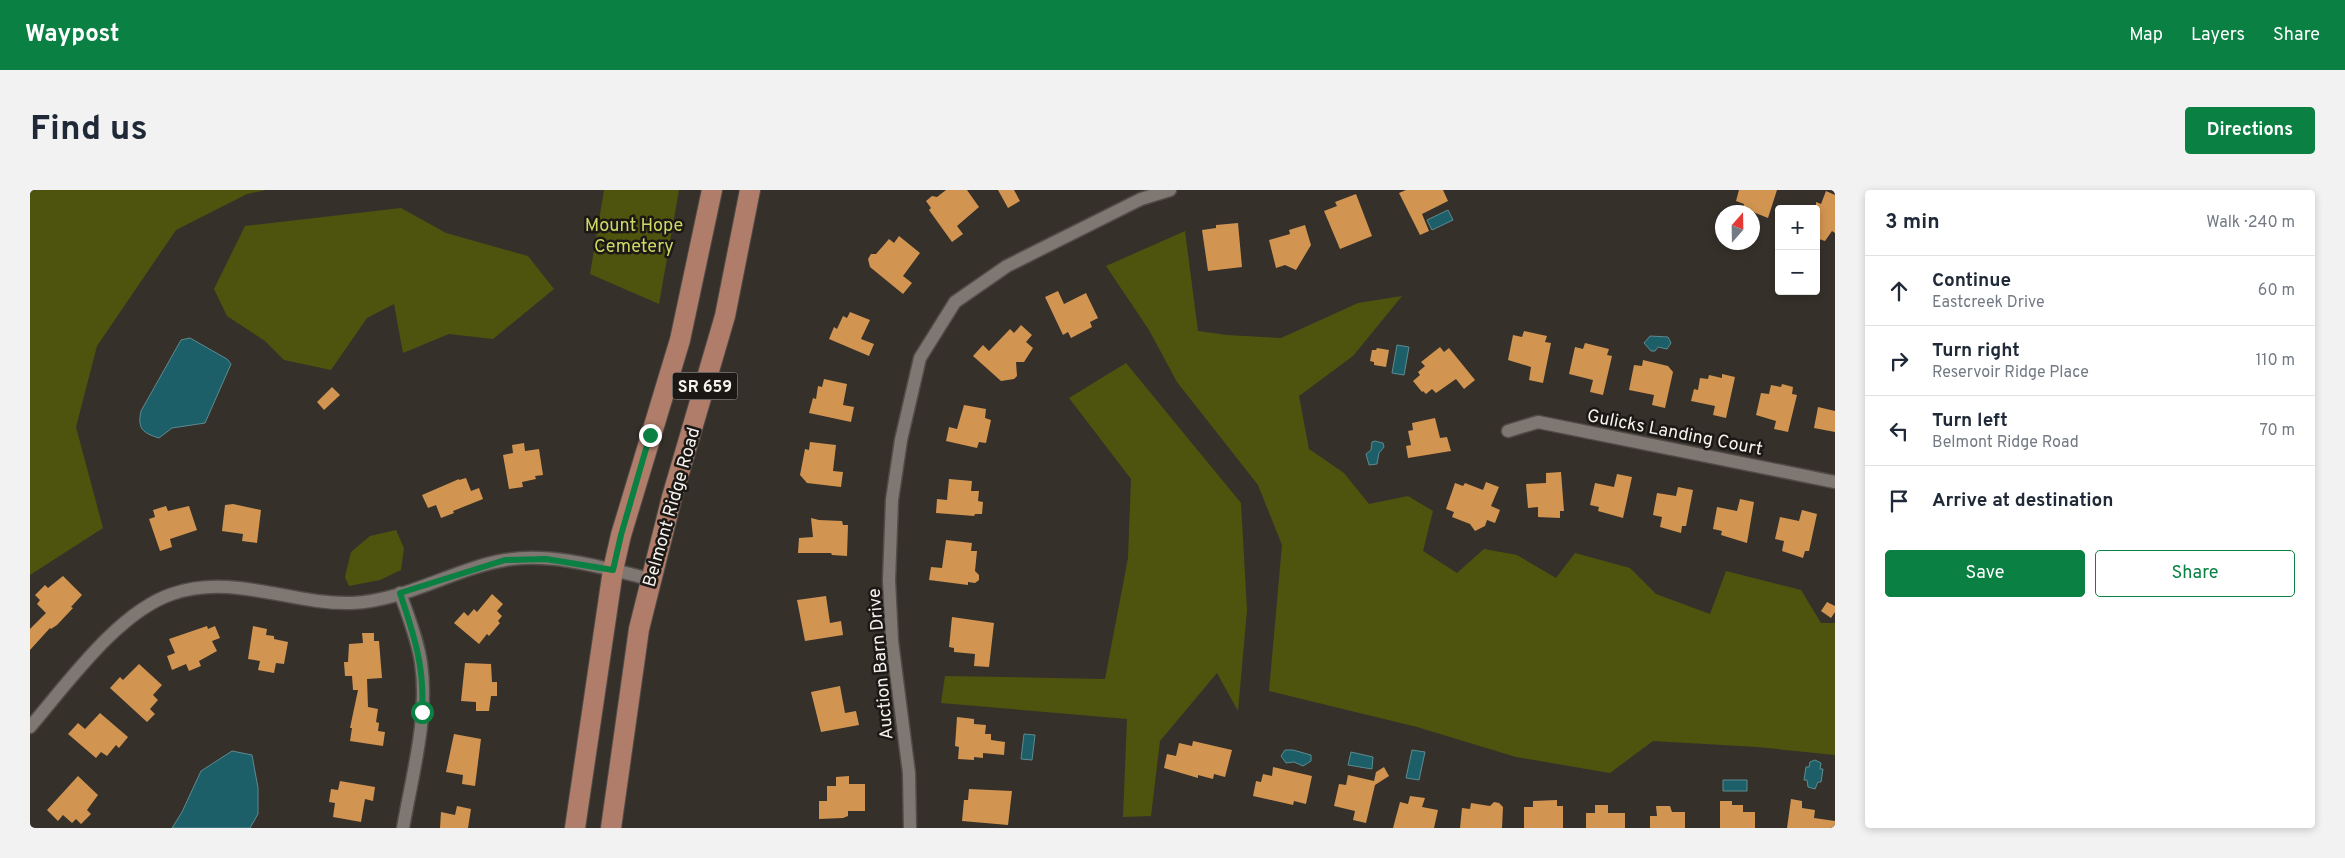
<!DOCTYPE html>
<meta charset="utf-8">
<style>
body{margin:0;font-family:Overpass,sans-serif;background:#f2f2f3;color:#1f2937}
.controls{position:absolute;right:15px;top:15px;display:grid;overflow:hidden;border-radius:5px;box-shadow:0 2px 8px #0003}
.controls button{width:45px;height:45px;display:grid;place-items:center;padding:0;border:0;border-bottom:1px solid #e0e1e3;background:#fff;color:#1f2937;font:25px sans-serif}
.compass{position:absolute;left:1685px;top:15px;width:45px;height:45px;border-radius:50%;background:#fff;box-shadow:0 2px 8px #0003;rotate:20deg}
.stop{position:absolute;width:15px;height:15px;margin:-11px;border:4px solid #0b8043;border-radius:50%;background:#fff}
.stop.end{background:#0b8043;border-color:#fff;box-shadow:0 1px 5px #0008}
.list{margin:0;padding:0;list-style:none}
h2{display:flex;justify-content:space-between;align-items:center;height:65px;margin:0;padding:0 20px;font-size:21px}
h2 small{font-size:16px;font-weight:400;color:#747a83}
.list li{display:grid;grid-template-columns:32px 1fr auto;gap:15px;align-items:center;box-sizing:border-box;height:70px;padding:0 20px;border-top:1px solid #e0e1e3}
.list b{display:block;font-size:19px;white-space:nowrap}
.list p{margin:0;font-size:16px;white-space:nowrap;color:#747a83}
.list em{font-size:16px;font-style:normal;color:#747a83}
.actions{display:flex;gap:10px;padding:15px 20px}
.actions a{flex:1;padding:11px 0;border:1px solid #0b8043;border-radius:5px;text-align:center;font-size:18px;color:#0b8043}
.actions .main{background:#0b8043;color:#fff}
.icon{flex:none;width:28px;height:28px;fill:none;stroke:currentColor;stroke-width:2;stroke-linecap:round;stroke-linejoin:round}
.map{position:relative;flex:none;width:1805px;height:638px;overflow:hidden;border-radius:5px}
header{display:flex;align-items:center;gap:30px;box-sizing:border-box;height:70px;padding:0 25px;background:#0b8043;color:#fff}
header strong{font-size:24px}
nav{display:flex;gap:28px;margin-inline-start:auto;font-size:18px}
.intro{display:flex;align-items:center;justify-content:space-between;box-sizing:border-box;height:120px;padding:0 30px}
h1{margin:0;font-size:35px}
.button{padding:12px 22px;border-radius:5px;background:#0b8043;color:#fff;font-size:18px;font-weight:700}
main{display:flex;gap:30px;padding:0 30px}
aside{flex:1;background:#fff;border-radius:5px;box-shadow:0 2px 8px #0003}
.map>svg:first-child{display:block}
.green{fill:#4e540e}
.water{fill:#1c5f69;stroke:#5d8b91}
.building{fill:#d19551}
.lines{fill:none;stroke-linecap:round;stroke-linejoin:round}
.minor-casing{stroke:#524c48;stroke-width:15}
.primary-casing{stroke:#524c48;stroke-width:22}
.minor{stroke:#7f7771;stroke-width:12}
.primary{stroke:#af7d69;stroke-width:20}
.route{stroke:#0b8043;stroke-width:6}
.labels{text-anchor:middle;stroke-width:5;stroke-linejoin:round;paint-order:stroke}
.shield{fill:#1b1816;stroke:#b4b1ad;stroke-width:1}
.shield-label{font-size:16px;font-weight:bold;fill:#f6f2ee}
.park-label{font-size:18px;fill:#ccd964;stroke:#1b1816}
.street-label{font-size:18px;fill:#f6f2ee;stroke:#1b1816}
</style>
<header>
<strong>Waypost</strong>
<nav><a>Map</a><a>Layers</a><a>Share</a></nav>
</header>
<div class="intro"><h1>Find us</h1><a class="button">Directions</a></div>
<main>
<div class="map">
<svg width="1805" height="638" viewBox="0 0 1805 638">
<rect width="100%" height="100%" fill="#36302a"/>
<path class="green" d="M0 0H236L217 4 146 40 67 156 46 237 73 338 0 385Z
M574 0H649L629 114 560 84Z
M371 18 416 43 498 66 524 99 463 149 419 144 373 163 364 114 337 128 301 180 254 170 235 151 197 126 184 99 215 36Z
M1155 41 1168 141 1197 145 1251 148 1328 113 1372 106 1323 166 1269 206 1279 259 1314 283 1339 314 1378 306 1403 321 1393 361 1427 383 1454 359 1487 365 1526 388 1545 363 1600 378 1626 404 1680 424 1696 381 1771 400 1791 433H1805V565L1727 557 1623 551 1580 583 1486 567 1387 537 1239 501 1252 355 1228 295 1147 192 1119 140 1076 76Z
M1096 173 1211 313 1217 420 1208 521 1187 483 1130 551 1121 626 1093 627 1097 529 911 513 915 486 1075 489 1098 368 1101 289 1039 208Z
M366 340 374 358 371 380 350 390 319 396 315 387 321 362 340 346Z"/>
<path class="water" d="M1418 20 1423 30 1402 40 1397 30Z
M1620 146 1638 147 1641 153 1637 159 1628 157 1625 161H1621L1614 153Z
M160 148 197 169 201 174 175 233 142 238 129 248C113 243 107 239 111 221L151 150Z
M1367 155 1379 157 1374 185 1362 183Z
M1345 251 1353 253 1354 257 1349 263 1347 274 1339 275 1336 264 1341 260 1342 252Z
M994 544 1005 545 1002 570 991 569Z
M1255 560H1263L1281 565V571L1273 576 1264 572 1256 573 1251 566Z
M1382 560 1395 562 1389 590 1376 588Z
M202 561 222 565 228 598V624L220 638H142L152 622 171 581Z
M1321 562 1343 567 1342 579 1318 575Z
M1785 570 1791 573 1790 579H1793L1791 592H1788L1785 599 1778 597 1777 590H1774L1776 577H1779L1780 572Z
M1693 590H1717V601H1693Z"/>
<path class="building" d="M916 0H937L949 17 927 36 933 44 922 52 899 20 901 18 896 11 902 6 907 7Z
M968 0H984L990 11 978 18Z
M1376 0H1413L1418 11 1392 24 1399 41 1390 45 1369 3Z
M1709 0H1747L1738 28 1713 18 1714 14 1706 11Z
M1796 1 1805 5V43L1802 41 1795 51 1786 48V12L1791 14Z
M1326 4 1342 46 1310 59 1294 21 1307 16 1305 12Z
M1208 33 1212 77 1178 81 1172 40 1186 38V35Z
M1275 35 1281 55 1266 80 1255 75 1246 78 1239 50 1260 44 1259 40Z
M869 46 890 63 873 86 882 93 873 104 840 77 838 69 841 64H846L859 49 864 53Z
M1028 101 1034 114 1056 103 1068 128 1060 132 1062 137 1041 148 1038 142 1033 145 1015 107Z
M820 122 840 130 831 149 844 154 839 166 799 149 804 137 807 139 813 126 817 128Z
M991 135 1002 145 996 152 1003 158 994 172H986L987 186 984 189 971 191 943 166 953 155 959 161 980 139 984 143Z
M1494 141 1517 146 1515 152 1521 153 1513 193 1499 190 1501 177 1478 170 1483 145 1492 147Z
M1555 153 1579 159 1577 165 1582 166 1573 205 1560 202 1563 190 1539 184 1545 157 1553 159Z
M1410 157 1414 162 1419 158 1445 190 1434 199 1426 189 1406 203 1402 199 1396 204 1393 201 1392 202 1383 191 1390 185 1388 182 1395 176 1391 172Z
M1347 158 1359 160 1356 177 1344 175V172L1340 171 1342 160H1346Z
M1613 170 1638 176 1643 182 1635 218 1622 215 1624 205 1599 200 1604 175 1612 176Z
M1692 184 1705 187 1696 228 1683 225 1685 216 1661 211 1664 199 1668 200 1670 188 1678 189 1679 185 1692 188Z
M794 189 817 194 813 215 824 217 821 232 779 223 783 208 786 209 788 196 792 197Z
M1752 194 1763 197 1762 204 1767 205 1758 242 1744 239 1746 231 1726 225 1731 203 1739 204 1741 195 1751 197Z
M302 197 310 205 294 220 287 212Z
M934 215 956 219 955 228 961 230 956 253 949 252 947 258 916 251 919 237 927 239Z
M1788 217 1805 221V242L1784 238Z
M1405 228 1410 248 1417 247 1421 261 1378 268 1376 256 1381 255 1378 241 1383 240 1382 233Z
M780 252 806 255 803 281 813 282 811 297 777 293 770 285 775 259 779 260Z
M494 253 495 261 509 259 513 285 505 286 506 289 492 292 493 297 479 299 473 265 483 263 482 255Z
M1531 282 1534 321H1530V328L1508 327V317L1498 318 1496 294 1516 293V283Z
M1587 284 1602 287 1593 328 1568 321 1569 317 1560 315 1565 293 1584 297Z
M436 288 441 301 449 298 453 309 423 321 424 323 411 328 406 315 398 318 392 305 429 289V290Z
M919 289 942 291 941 301H949L948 311 953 312 952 324H945L944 326 906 323 907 309 917 310Z
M1456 292 1469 297 1461 316 1470 320 1465 333 1457 330 1455 336 1445 341 1440 334 1422 327 1424 322 1416 319 1425 293 1433 296 1435 293 1453 300Z
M1648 297 1663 300 1656 336H1652L1651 343 1630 337 1632 327 1623 325 1627 303 1646 306Z
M1710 309 1724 312 1717 353 1691 345 1692 341 1683 339 1687 317 1707 321Z
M203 314 231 320 227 353 212 351 213 344 192 341 195 315Z
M136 316 138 321 159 316 167 340 140 349 142 357 130 361 119 329 125 327 123 320Z
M1772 320 1787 324 1779 361H1775L1773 368 1752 361 1754 351 1745 349 1750 327 1769 331Z
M781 328 789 330 812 331 813 335H818L817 366 802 365 801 363H768L769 348 783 347Z
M916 350 942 353 941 361H947L945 381 949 385V390L945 393 938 392V395L899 390 901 377 912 378Z
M33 386 52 405 41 417 43 418 27 435 21 439 20 438 0 460V439L16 423 7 414 10 410 5 405 15 395 18 398Z
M462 404 473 414 467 421 472 426 468 431 470 433 459 446 457 444 449 454 424 433 434 422 438 426 444 419 447 422Z
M796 406 800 433 811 431 813 445 775 451 767 410Z
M1797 412 1805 416V422L1801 428 1791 421Z
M922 427 964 433 959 477 944 476 945 464 924 462V458L919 457Z
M177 436 178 439 185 436 190 448 182 451 187 461 169 471 171 476 159 481 156 474 142 480 137 466 145 463 139 449Z
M223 436 237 439 236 445 244 446V449L258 452 254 474 246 473 244 483 228 480 230 471 218 469Z
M332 443H344V451H349L352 488 337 489 338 517 348 519 346 532 349 533 348 541 355 542 353 556 320 551 322 538H320L328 500H323L322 486H315L314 472H318L319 454 333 453Z
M435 473 461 474 462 492H467V506H461L459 521H446V512L431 511Z
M109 474 132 495 123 505 128 510 120 519 125 524 117 532 80 498 90 487 93 490Z
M810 496 815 523 826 521 829 535 791 542 781 502Z
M70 523 98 547 89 558 86 555 77 566 71 562 66 568 38 544 48 533 55 539Z
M927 527 944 529V534L956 535 955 544H961V550L975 552 974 565 953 563V568L944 567V570L928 569 929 557 925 556Z
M424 544 451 549 445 596 432 594 433 585 416 582Z
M1163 551 1202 560 1195 587 1184 584 1183 589 1168 585V588L1134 578 1137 564 1146 566 1149 553 1162 556Z
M1243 577 1282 586 1276 614 1264 611 1263 615 1223 606 1226 591 1231 592 1233 584 1242 586Z
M1354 577 1359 586 1345 595 1336 633 1323 630 1325 621 1304 616 1309 594 1316 595 1318 585 1344 591 1346 582Z
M48 586 68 605 57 620 61 624 51 634 46 629 42 633 33 625 28 631 17 620Z
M819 586V594H835V621H818V626L813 628 789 629V611H797V596H806V587Z
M310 591 345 597 343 611 335 609 331 632 303 627 305 613 299 612 301 599 308 600Z
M939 599 982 601 978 635 932 631 934 610H938Z
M1380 606 1395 608 1392 617 1408 620 1404 638H1363L1370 612 1378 614Z
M1761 609 1772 611V618L1785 620 1784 628 1805 631V638H1757Z
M1527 610V616H1533V638H1494V617H1503V611Z
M1690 611H1702V615H1713V622H1725V638H1690Z
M1464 612 1469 613 1473 617 1472 638H1430L1432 618 1440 619 1441 613 1460 616Z
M1565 615H1578V623H1595V638H1556V623H1565Z
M427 616 441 619 438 638H410L411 622 425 625Z
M1626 616H1640L1642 622H1655V638H1620V626H1627Z"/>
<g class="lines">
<g class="minor-casing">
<path id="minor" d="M1478 241 1508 232 1805 292
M370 403C378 426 388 450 391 473 399 526 382 586 373 638
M0 537C37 494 88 422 142 404 203 383 262 415 322 413 375 411 423 379 475 370 522 362 574 378 620 389
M880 638 879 583 862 451 859 390 862 310 871 250 890 168 925 112 977 76 1111 9 1140 0"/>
</g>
<g class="primary-casing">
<path id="primary" d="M545 638 583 380 591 345 650 150 682 0
M581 638 609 439 642 307 695 126 720 0"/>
</g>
<use href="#minor" class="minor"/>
<use href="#primary" class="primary"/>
</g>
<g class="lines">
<path class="route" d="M392 522C395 478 384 445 370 403L475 370 516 369 583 380 591 345 620 245"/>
</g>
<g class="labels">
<rect class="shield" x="642.5" y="182.5" width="65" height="27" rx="4"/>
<g class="shield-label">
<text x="675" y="202">SR 659</text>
</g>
<g class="park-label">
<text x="604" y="41">Mount Hope<tspan x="604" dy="21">Cemetery</tspan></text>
</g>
<g class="street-label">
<text transform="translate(1645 242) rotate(11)" y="6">Gulicks Landing Court</text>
<text transform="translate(641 317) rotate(-74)" y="6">Belmont Ridge Road</text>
<text transform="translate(850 474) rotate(-95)" y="6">Auction Barn Drive</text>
</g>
</g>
</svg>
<div class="controls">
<button>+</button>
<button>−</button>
</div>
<svg class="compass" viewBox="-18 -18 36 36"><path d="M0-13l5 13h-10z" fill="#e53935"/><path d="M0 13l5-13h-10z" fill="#747a83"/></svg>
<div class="stop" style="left:392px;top:522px"></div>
<div class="stop end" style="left:620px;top:245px"></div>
</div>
<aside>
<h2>3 min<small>Walk · 240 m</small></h2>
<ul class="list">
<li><svg class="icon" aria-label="ahead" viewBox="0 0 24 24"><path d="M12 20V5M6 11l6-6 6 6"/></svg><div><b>Continue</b><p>Eastcreek Drive</p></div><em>60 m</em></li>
<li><svg class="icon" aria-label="right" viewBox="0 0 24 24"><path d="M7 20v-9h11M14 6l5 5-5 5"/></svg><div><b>Turn right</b><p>Reservoir Ridge Place</p></div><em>110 m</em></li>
<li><svg class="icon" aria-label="left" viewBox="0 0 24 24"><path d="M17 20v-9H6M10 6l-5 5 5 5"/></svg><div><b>Turn left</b><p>Belmont Ridge Road</p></div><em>70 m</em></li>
<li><svg class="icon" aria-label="arrive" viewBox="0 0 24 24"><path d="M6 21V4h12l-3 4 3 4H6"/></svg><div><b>Arrive at destination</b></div></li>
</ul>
<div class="actions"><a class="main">Save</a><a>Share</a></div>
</aside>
</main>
